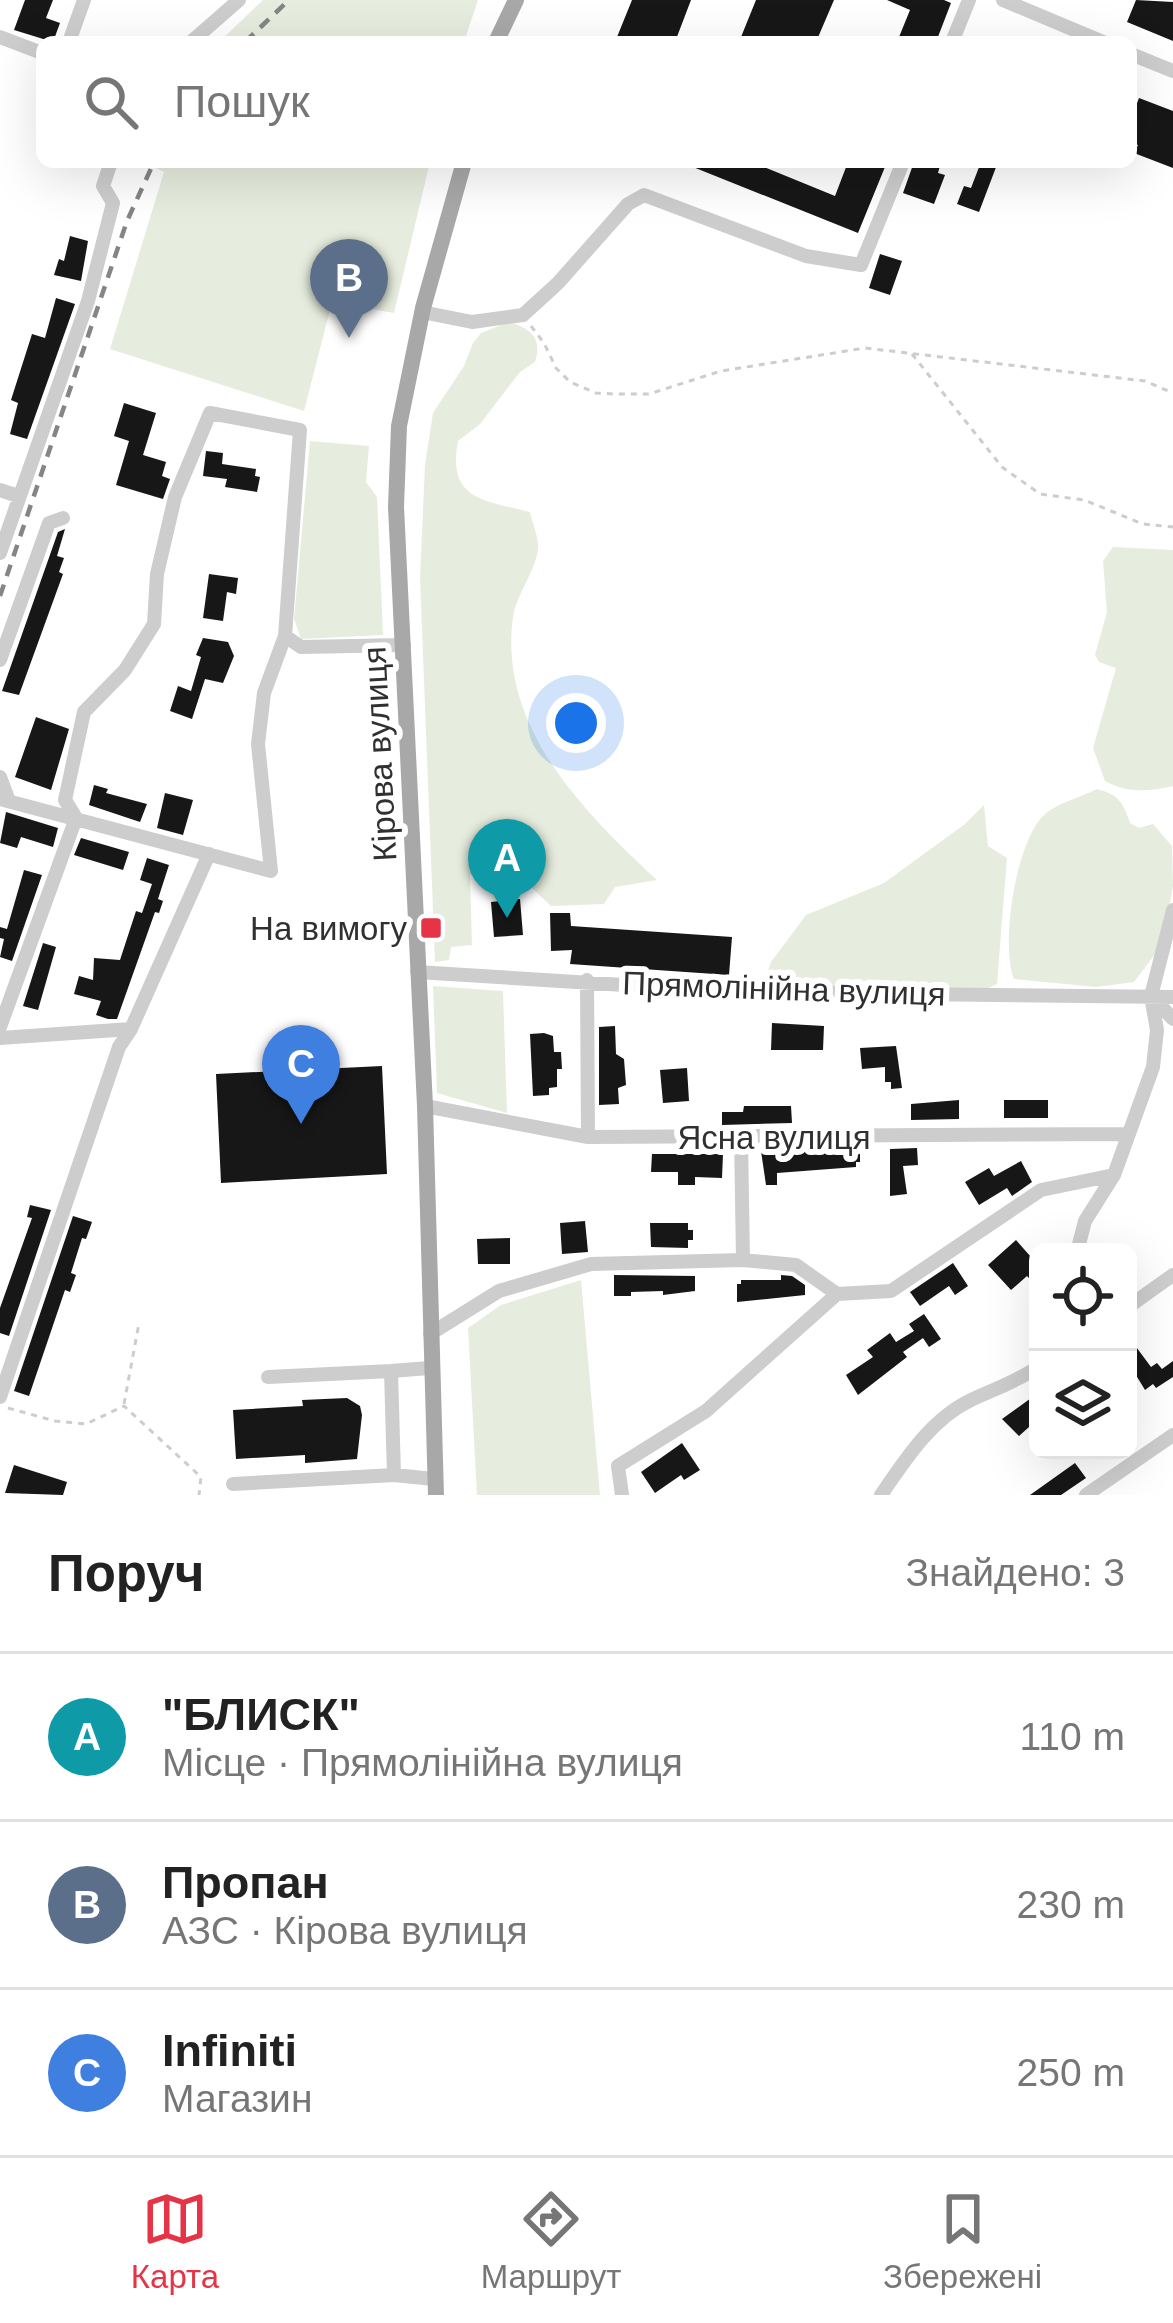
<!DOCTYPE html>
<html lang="uk">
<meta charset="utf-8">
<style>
body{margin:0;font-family:Arial,sans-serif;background:#f2f2f2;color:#222}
.controls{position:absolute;right:36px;bottom:36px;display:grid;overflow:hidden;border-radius:18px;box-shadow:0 12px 48px #0002}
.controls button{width:108px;height:108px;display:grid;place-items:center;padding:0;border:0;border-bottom:3px solid #e0e0e0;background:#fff;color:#222;font:60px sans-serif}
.you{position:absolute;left:576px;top:723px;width:42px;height:42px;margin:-30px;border:9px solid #fff;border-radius:50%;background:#1a73e8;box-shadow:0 0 0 18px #1a73e833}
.badge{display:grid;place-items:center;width:78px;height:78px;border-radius:50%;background:#e43446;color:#fff;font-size:39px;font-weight:700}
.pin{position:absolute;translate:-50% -99px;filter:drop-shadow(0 3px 6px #0008)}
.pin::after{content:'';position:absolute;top:63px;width:42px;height:36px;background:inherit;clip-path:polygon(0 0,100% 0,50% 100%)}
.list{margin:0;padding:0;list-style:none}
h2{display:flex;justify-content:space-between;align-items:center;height:156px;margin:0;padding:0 48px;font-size:51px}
h2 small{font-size:39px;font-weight:400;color:#767676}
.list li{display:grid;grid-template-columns:78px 1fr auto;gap:36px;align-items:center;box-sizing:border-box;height:168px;padding:0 48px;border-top:3px solid #e0e0e0}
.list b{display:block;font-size:45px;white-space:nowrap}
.list p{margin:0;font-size:39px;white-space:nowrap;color:#767676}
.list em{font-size:39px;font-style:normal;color:#767676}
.icon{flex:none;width:66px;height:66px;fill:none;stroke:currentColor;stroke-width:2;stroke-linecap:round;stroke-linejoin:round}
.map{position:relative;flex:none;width:1173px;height:1495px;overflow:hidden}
.search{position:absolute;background:#fff;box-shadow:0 12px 48px #0002;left:36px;right:36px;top:36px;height:132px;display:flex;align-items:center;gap:30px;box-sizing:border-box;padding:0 42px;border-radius:18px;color:#767676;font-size:45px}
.sheet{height:660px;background:#fff}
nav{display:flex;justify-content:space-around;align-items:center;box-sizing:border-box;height:168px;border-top:3px solid #e0e0e0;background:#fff;font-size:33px;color:#767676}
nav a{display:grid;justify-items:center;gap:6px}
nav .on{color:#e43446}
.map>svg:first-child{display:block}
.green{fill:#e6edde}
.building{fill:#171717}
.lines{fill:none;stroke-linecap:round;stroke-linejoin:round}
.path{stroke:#cdcdcd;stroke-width:3;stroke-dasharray:6 6;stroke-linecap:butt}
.minor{stroke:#cdcdcd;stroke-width:14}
.major{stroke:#a8a8a8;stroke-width:16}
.rail{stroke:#858585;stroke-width:4.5;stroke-dasharray:12 9;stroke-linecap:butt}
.poi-dot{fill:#e43446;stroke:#fff;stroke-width:4.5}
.labels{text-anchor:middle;stroke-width:12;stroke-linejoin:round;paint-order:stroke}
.street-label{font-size:33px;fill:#303030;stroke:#fff}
.poi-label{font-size:33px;fill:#303030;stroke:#fff;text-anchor:end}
</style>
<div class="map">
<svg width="1173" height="1495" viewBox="0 0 1173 1495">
<rect width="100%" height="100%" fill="#fff"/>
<path class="green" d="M263 0H478L464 42H219Z
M144 162H430L394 313 332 302 304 411 110 349 164 172Z
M509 322C530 328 543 338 535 362L520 372 480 424 458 441C447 500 483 500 530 512 532 523 539 537 538 548 536 571 517 593 513 617 498 727 584 812 657 880L615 887 604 904 551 906 516 873 470 875 472 945 451 947 449 960 435 962 420 578 425 465 433 413 464 366 473 343 481 333Z
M310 441 369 446 366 482 377 497 383 635 301 639 294 619Z
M1113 547 1173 550V786C1148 792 1127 793 1105 781L1093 748 1116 668 1099 662 1095 655 1107 612 1103 561Z
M1097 789C1119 795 1123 802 1130 823L1139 828 1153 824 1172 846 1173 886 1162 945 1134 982 1096 987 1014 979C1000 944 1016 840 1045 814 1058 803 1081 797 1097 789Z
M984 805 988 846 1007 858 997 984 986 989 762 987 771 962 806 915 884 883 965 824Z
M433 986 503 991 507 1113 437 1093Z
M581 1280 600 1495H477L468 1328 501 1305Z"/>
<path class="building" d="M25 0H53L46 18 60 23 53 42 14 30Z
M632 0H691L675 42H615Z
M756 0H834L816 42H739Z
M887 0H944L951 3 936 42H897L910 10Z
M1136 0 1173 2V41L1127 22Z
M1139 98 1173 111V168L1134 153 1138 145 1131 142V119Z
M767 162 764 167 835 196 848 162H887L858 233 683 163Z
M941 162 938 173 945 175 934 204 903 193 914 162Z
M981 162H998L979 212 957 204 964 186 971 188Z
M70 236 88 241 81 281 54 275 59 259 64 261Z
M880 254 902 261 890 295 869 288Z
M56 298 75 304 27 439 10 434 18 403 11 400 32 334 45 338Z
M124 403 156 413 143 455 166 462 162 476 170 479 163 499 116 485 129 441 114 436Z
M206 451 223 453 222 464 256 469 255 476 260 477 257 492 225 487 227 479 203 476Z
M65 529 57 556 64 558 59 572 63 574 19 695 2 691 58 532Z
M209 574 238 578 236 594 227 592 223 621 203 618Z
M203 638 228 642 234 656 223 683 205 679 192 719 170 711 178 686 191 691 201 657 196 655Z
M36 717 69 729 51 790 15 777Z
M94 785 108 789 106 793 147 804 140 822 89 805Z
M165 793 193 800 183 835 157 828Z
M6 812 58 828 53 847 21 837 17 848 0 843Z
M81 838 129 852 123 870 74 855Z
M147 858 169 865 158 899 163 901 159 913 155 912 117 1019H108L96 1015 101 1001 74 994 79 976 93 980 94 958 120 960 136 911 142 913 152 884 140 880Z
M24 870 42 875 12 961 0 957 4 939 0 938V927L7 929Z
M520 899 523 935 494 937 491 902Z
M550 913H570L571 926 732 937 729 975 570 964 572 950 551 951Z
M43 943 56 947 38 1010 23 1006Z
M772 1023 824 1026 823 1050H771Z
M615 1026 616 1054 624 1059 626 1085 618 1088 619 1104 599 1105V1027Z
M544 1033 553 1036 554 1052H561L562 1069H557V1087L549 1088V1095L533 1096 530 1034Z
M896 1046 902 1088 891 1089V1082H885V1067L862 1069 860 1048Z
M382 1066 387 1174 221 1183 216 1074Z
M687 1068 689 1101 663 1103 660 1070Z
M959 1100V1119L911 1120V1104Z
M1004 1100H1048V1118H1004Z
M744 1106H791L792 1123 722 1125V1112H743Z
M917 1148 918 1165 903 1166 907 1194 890 1196V1149Z
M761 1151H860V1162H856V1167L777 1173V1185H766Z
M652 1154H723L722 1178 695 1177V1185H678V1172H651Z
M1021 1161 1032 1182 1012 1196 1007 1188 979 1205 965 1182 989 1168 994 1176Z
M30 1205 51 1210 9 1336 0 1333V1308L32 1218 27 1217Z
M73 1216 92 1222 86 1239 82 1238 71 1273 76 1275 70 1292 65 1290 29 1396 14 1391Z
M585 1221 588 1252 562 1254 560 1223Z
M650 1223H688V1230H693V1240H688V1248L651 1247Z
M510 1238V1264H478L477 1239Z
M1016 1240 1038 1265V1288L1027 1276 1011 1290 988 1265Z
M953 1263 968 1286 955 1295 949 1286 920 1306 910 1292Z
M614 1275 695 1276V1291L663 1295V1291L631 1292V1296H614Z
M781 1275 792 1276 805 1285V1295L737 1302V1284H741V1280H781Z
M924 1314 941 1339 929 1347 923 1338 903 1352 907 1357 858 1395 846 1375 873 1357 867 1350 890 1333 896 1342 914 1331 909 1324Z
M1128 1336 1151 1367 1157 1363 1162 1369 1173 1361V1377L1156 1388 1153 1384 1145 1390 1128 1362Z
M1038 1393V1419L1019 1436 1002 1419Z
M347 1398 360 1406 362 1415 357 1459 305 1463V1455L236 1459 233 1410 303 1406 302 1400Z
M682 1443 700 1470 684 1480 681 1475 655 1493 641 1472Z
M1075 1463 1086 1478 1061 1495H1030Z
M14 1465 67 1482 63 1495 5 1493Z"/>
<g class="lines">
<path class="path" d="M531 326 544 343 556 368 570 382 596 393 615 394H649L721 371 865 348 1145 381 1173 393
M912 354 1002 467 1040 494 1084 500 1143 524 1173 527
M124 1404 139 1323
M8 1408 55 1421 86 1424 124 1406 201 1477 199 1495"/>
<path class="minor" d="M1003 0 1103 42
M0 37 42 53
M69 42 84 0
M191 42 239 0
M952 42 969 0
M1131 54 1173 71
M422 312 472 322 523 315 558 283 628 204 644 195 806 256 861 265 903 162
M0 490 18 496
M0 553 88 301 113 203 103 186 111 162
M285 636 301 647 404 645
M0 660 49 523 63 518
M0 777 9 801
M0 799 271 871 258 744 264 693 285 636 300 430 210 413 175 497 157 574 154 624 125 670 84 712 65 800 76 818 0 1027
M417 972 736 992 1173 997
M587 980 588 1137
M1151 996 1173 1019
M0 1038 131 1029
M425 1106 588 1137 1126 1134
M741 1137 743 1260
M1077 1252 1085 1221 1114 1175 1153 1067 1157 1030 1151 996 1173 910
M1128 1307 1173 1275
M430 1334 499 1291 591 1264 743 1260 796 1265 837 1294
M391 1371 429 1368
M268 1377 391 1371 394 1475
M0 1397 119 1047 131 1029 209 854
M233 1484 394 1475 434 1479
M622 1495 618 1466 706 1411 837 1294 891 1291 1041 1190 1114 1175
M881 1495C905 1460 931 1419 971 1400 994 1389 1016 1382 1038 1367
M1086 1495 1173 1435"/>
<path class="major" d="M496 42 516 0
M436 1495 425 1106 396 507 399 426 423 308 464 162"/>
<path class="rail" d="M245 42 289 0
M0 596 127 221 154 162"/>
</g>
<rect class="poi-dot" x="419" y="916" width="24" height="24" rx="6"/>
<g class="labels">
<g class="street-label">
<text transform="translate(379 754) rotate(-93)" y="12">Кірова вулиця</text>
<text transform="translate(784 988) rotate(2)" y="12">Прямолінійна вулиця</text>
<text x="774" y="1149">Ясна вулиця</text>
</g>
<g class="poi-label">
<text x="407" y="940">На вимогу</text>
</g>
</g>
</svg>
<div class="controls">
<button><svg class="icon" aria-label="locate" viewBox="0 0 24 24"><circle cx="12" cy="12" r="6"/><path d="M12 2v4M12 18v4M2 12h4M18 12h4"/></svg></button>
<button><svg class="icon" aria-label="layers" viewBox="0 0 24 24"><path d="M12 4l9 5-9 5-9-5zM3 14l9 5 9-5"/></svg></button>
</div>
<div class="you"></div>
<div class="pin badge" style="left:507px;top:918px;background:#0f9aa8">A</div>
<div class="pin badge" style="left:349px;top:338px;background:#5c6f8a">B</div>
<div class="pin badge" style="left:301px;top:1124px;background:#3f7fe0">C</div>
<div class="search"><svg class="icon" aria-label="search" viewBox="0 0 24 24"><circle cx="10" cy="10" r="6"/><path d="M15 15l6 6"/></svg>Пошук</div>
</div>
<section class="sheet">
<h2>Поруч<small>Знайдено: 3</small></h2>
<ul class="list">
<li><span class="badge" style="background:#0f9aa8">A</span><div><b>&quot;БЛИСК&quot;</b><p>Місце · Прямолінійна вулиця</p></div><em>110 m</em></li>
<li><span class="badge" style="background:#5c6f8a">B</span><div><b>Пропан</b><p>АЗС · Кірова вулиця</p></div><em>230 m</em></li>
<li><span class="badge" style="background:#3f7fe0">C</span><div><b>Infiniti</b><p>Магазин</p></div><em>250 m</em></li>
</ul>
</section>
<nav>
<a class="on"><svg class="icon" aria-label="map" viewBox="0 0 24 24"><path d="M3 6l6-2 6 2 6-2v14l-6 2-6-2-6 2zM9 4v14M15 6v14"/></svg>Карта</a>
<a><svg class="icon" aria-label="directions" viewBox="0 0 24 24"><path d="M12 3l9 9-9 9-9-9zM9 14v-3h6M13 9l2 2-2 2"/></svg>Маршрут</a>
<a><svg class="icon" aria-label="saved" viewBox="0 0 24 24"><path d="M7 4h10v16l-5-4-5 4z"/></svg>Збережені</a>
</nav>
